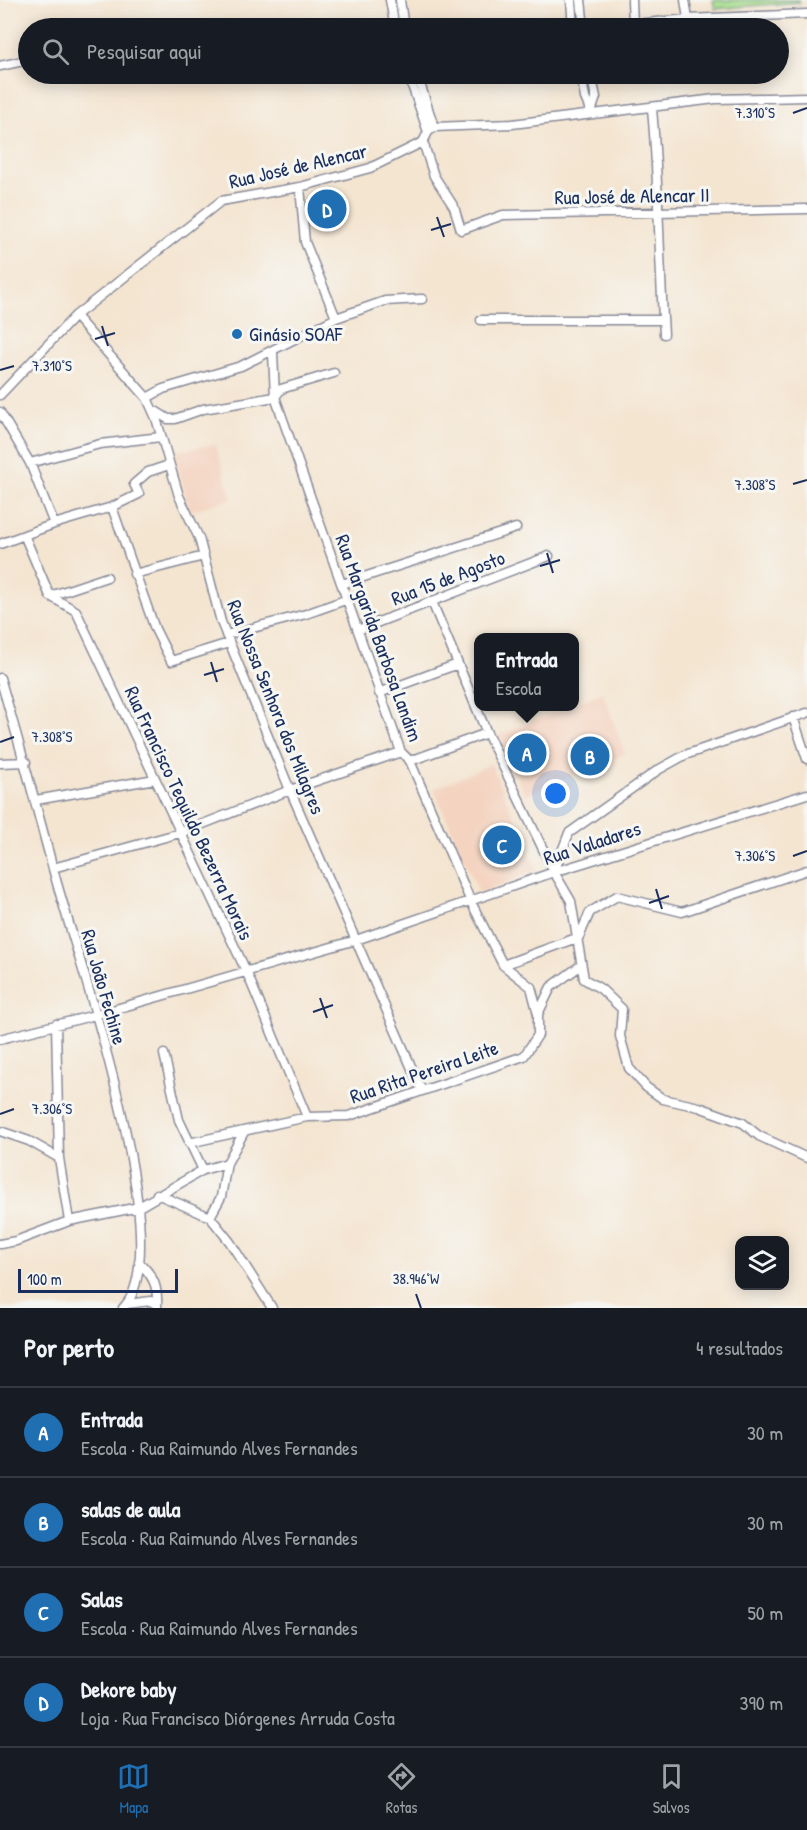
<!DOCTYPE html>
<html lang="pt">
<meta charset="utf-8">
<style>
body{margin:0;font-family:"Patrick Hand",sans-serif;background:#20242c;color:#f1f3f6}
.controls{position:absolute;right:18px;bottom:18px;display:grid;overflow:hidden;border-radius:12px;box-shadow:0 3px 15px #0003}
.controls button{width:54px;height:54px;display:grid;place-items:center;padding:0;border:0;border-bottom:2px solid #363941;background:#171b24;color:#f1f3f6;font:30px sans-serif}
.scale{position:absolute;left:18px;bottom:15px;width:160px;box-sizing:border-box;padding-left:6px;border:3px solid #1b2f5e;border-top:0;font-size:16px;line-height:21px;white-space:nowrap;color:#1b2f5e;-webkit-text-stroke:4px #f6f6f2;paint-order:stroke}
.you{position:absolute;left:556px;top:794px;width:21px;height:21px;margin:-15px;border:4px solid #fff;border-radius:50%;background:#1a73e8;box-shadow:0 0 0 9px #1a73e833}
.badge{display:grid;place-items:center;width:39px;height:39px;border-radius:50%;background:#1f6fb2;color:#fff;font-size:20px;font-weight:700}
.pin{position:absolute;translate:-50% -50%;border:3px solid #fff;box-shadow:0 2px 6px #0006}
.popup{position:absolute;left:474px;top:633px;width:105px;height:78px;box-sizing:border-box;display:grid;place-content:center;border-radius:12px;background:#171b24;filter:drop-shadow(0 2px 4px #0005);font-size:20px;white-space:nowrap;color:#9ea1a6}
.popup b{font-size:22px;color:#f1f3f6}
.popup::after{content:'';position:absolute;left:50%;top:100%;margin-left:-12px;border:12px solid transparent;border-top-color:#171b24}
.list{margin:0;padding:0;list-style:none}
h2{display:flex;justify-content:space-between;align-items:center;height:78px;margin:0;padding:0 24px;font-size:26px}
h2 small{font-size:20px;font-weight:400;color:#9ea1a6}
.list li{display:grid;grid-template-columns:39px 1fr auto;gap:18px;align-items:center;box-sizing:border-box;height:90px;padding:0 24px;border-top:2px solid #363941}
.list b{display:block;font-size:22px;white-space:nowrap}
.list p{margin:0;font-size:20px;white-space:nowrap;color:#9ea1a6}
.list em{font-size:20px;font-style:normal;color:#9ea1a6}
.icon{flex:none;width:33px;height:33px;fill:none;stroke:currentColor;stroke-width:2;stroke-linecap:round;stroke-linejoin:round}
.map{position:relative;flex:none;width:807px;height:1308px;overflow:hidden}
.search{position:absolute;background:#171b24;box-shadow:0 3px 15px #0003;left:18px;right:18px;top:18px;height:66px;display:flex;align-items:center;gap:15px;box-sizing:border-box;padding:0 21px;border-radius:33px;color:#9ea1a6;font-size:22px}
.sheet{height:438px;background:#171b24}
nav{display:flex;justify-content:space-around;align-items:center;box-sizing:border-box;height:84px;border-top:2px solid #363941;background:#171b24;font-size:16px;color:#9ea1a6}
nav a{display:grid;justify-items:center;gap:3px}
nav .on{color:#1f6fb2}
.map>svg:first-child{display:block}
.built{fill:#f4d3c0}
.pitch{fill:#a6dc8c;stroke:#608675;stroke-width:1.5}
.lines{fill:none;stroke-linecap:round;stroke-linejoin:round}
.minor-casing{stroke:#888a98;stroke-width:11}
.minor{stroke:#fff;stroke-width:8}
.ticks{fill:none;stroke:#1b2f5e;stroke-width:2}
.poi-dot{fill:#1f6fb2;stroke:#f6f6f2;stroke-width:2}
.labels{text-anchor:middle;stroke-width:6;stroke-linejoin:round;paint-order:stroke}
.street-label{font-size:20px;fill:#1b2f5e;stroke:#f6f6f2}
.poi-label{font-size:20px;fill:#1b2f5e;stroke:#f6f6f2;text-anchor:start}
.ticks-label{font-size:15px;text-anchor:middle;fill:#1b2f5e;stroke:#f6f6f2;stroke-width:6;stroke-linejoin:round;paint-order:stroke}
</style>
<div class="map">
<svg width="807" height="1308" viewBox="0 0 807 1308">
<rect width="100%" height="100%" fill="#f6f6f2"/>
<filter id="ink" filterUnits="userSpaceOnUse"><feTurbulence type="fractalNoise" baseFrequency=".0167" numOctaves="2"/><feDisplacementMap in="SourceGraphic" scale="12" xChannelSelector="R" yChannelSelector="G"/><feConvolveMatrix kernelMatrix="1 2 1 2 8 2 1 2 1" color-interpolation-filters="sRGB"/></filter>
<filter id="wash" filterUnits="userSpaceOnUse"><feTurbulence type="fractalNoise" baseFrequency=".008" numOctaves="4" result="noise"/><feDisplacementMap in="SourceGraphic" scale="24" xChannelSelector="R" yChannelSelector="G"/><feGaussianBlur stdDeviation="1.35" result="paint"/><feColorMatrix in="noise" values="0 0 0 0 0 0 0 0 0 0 0 0 0 0 0 0 0 1.4 0 .05"/><feComposite in="paint" operator="in"/></filter>
<g filter="url(#wash)">
<rect width="100%" height="100%" fill="#f4e5d1"/>
<path class="built" d="M215 444 232 499 190 511 173 452Z
M603 692 625 754 525 795 497 736 568 707 575 706V704Z
M491 764 537 870 479 893 434 789Z"/>
<path class="pitch" d="M713 0H799L800 2 715 9Z"/>
</g>
<g filter="url(#ink)">
<g class="lines">
<g class="minor-casing">
<path id="minor" d="M390 0 395 28
M400 0 404 28
M571 0 573 28
M581 0 584 28
M632 0 633 24
M685 0 688 19
M594 28 688 19 807 14
M0 66 28 60
M408 74 428 132
M417 74 434 127
M581 74 585 98 591 112
M652 109C659 183 659 259 664 334
M591 112 596 97 591 74
M423 142 434 176 454 207 461 230 503 215 807 209
M300 187 305 242 336 318
M75 316 147 398 156 418 179 496 199 538 221 622 290 790 421 1089
M481 320H663
M273 353 275 397 401 752 410 761 471 902 503 965 531 987 538 1014
M0 395 75 316 221 201 300 187 370 168 423 142 428 132 434 127 512 124 715 99 807 97
M147 398 163 389 241 366 336 318 385 301 422 299
M152 409 168 419H175L203 409 275 397 281 389 334 373
M0 412 30 463 54 524
M30 463 100 444 161 437
M112 507 155 629 171 661 229 643
M25 537 50 596 76 611 247 973 307 1117
M0 544 54 524 112 507 139 494 134 484 148 472 169 465
M134 574 204 556
M342 584 516 528
M50 596 107 577
M432 602 487 733 554 872 571 901 584 979 601 989 622 1009 620 1036 629 1068 646 1087 663 1099 699 1107 743 1123 759 1136 807 1158
M358 630 549 556
M226 635 306 614 348 599
M0 678C20 744 37 810 55 876 75 952 181 1250 123 1308
M379 693 458 664
M793 717 807 759
M410 761 487 733
M0 763 26 762
M36 800 155 779
M53 868 180 833 290 790 401 752
M554 872 569 833 658 770 685 755 807 713
M503 965 579 937 590 912 617 896 682 912 807 870
M56 1024 59 1158 69 1221
M0 1039 95 1015 356 940 554 872 807 794
M164 1054 179 1120 203 1170
M0 1131 29 1141 59 1158
M189 1143 307 1117 349 1116 524 1056 538 1035V1014L551 987 580 966
M157 1194 210 1217 230 1242 272 1308
M210 1217 221 1197 227 1163 244 1132
M0 1244 16 1241 69 1221 139 1207 203 1170 227 1163
M139 1262C155 1278 158 1287 157 1308
M127 1304 151 1301 157 1305"/>
</g>
<use href="#minor" class="minor"/>
</g>
</g>
<path class="ticks" d="M793 113 807 108M437 217 444 237M431 230 451 224M102 326 108 346M95 339 115 333M0 370 14 366M793 484 807 480M547 553 553 573M540 566 560 560M211 662 217 682M204 675 224 669M0 742 14 737M793 856 807 851M656 889 662 909M649 903 669 896M320 998 327 1018M313 1012 333 1005M0 1114 14 1109M416 1294 421 1308"/>
<circle class="poi-dot" cx="237" cy="334" r="6"/>
<g class="labels">
<g class="street-label">
<text transform="translate(298 166) rotate(-13)" y="7">Rua José de Alencar</text>
<text transform="translate(632 196) rotate(-1)" y="7">Rua José de Alencar II</text>
<text transform="translate(448 578) rotate(-21)" y="7">Rua 15 de Agosto</text>
<text transform="translate(379 638) rotate(70)" y="7">Rua Margarida Barbosa Landim</text>
<text transform="translate(276 707) rotate(68)" y="7">Rua Nossa Senhora dos Milagres</text>
<text transform="translate(189 813) rotate(65)" y="7">Rua Francisco Tequildo Bezerra Morais</text>
<text transform="translate(592 843) rotate(-18)" y="7">Rua Valadares</text>
<text transform="translate(104 987) rotate(74)" y="7">Rua João Fechine</text>
<text transform="translate(424 1072) rotate(-19)" y="7">Rua Rita Pereira Leite</text>
</g>
<g class="poi-label">
<text x="249" y="341">Ginásio SOAF</text>
</g>
</g>
<g class="ticks-label">
<text x="755" y="118">7.310°S</text>
<text x="52" y="371">7.310°S</text>
<text x="755" y="490">7.308°S</text>
<text x="52" y="742">7.308°S</text>
<text x="755" y="861">7.306°S</text>
<text x="52" y="1114">7.306°S</text>
<text x="416" y="1284">38.946°W</text>
</g>
</svg>
<div class="controls">
<button><svg class="icon" aria-label="layers" viewBox="0 0 24 24"><path d="M12 4l9 5-9 5-9-5zM3 14l9 5 9-5"/></svg></button>
</div>
<div class="scale">100 m</div>
<div class="you"></div>
<div class="pin badge" style="left:527px;top:753px">A</div>
<div class="popup"><b>Entrada</b>Escola</div>
<div class="pin badge" style="left:590px;top:756px">B</div>
<div class="pin badge" style="left:502px;top:845px">C</div>
<div class="pin badge" style="left:327px;top:209px">D</div>
<div class="search"><svg class="icon" aria-label="search" viewBox="0 0 24 24"><circle cx="10" cy="10" r="6"/><path d="M15 15l6 6"/></svg>Pesquisar aqui</div>
</div>
<section class="sheet">
<h2>Por perto<small>4 resultados</small></h2>
<ul class="list">
<li><span class="badge">A</span><div><b>Entrada</b><p>Escola · Rua Raimundo Alves Fernandes</p></div><em>30 m</em></li>
<li><span class="badge">B</span><div><b>salas de aula</b><p>Escola · Rua Raimundo Alves Fernandes</p></div><em>30 m</em></li>
<li><span class="badge">C</span><div><b>Salas</b><p>Escola · Rua Raimundo Alves Fernandes</p></div><em>50 m</em></li>
<li><span class="badge">D</span><div><b>Dekore baby</b><p>Loja · Rua Francisco Diórgenes Arruda Costa</p></div><em>390 m</em></li>
</ul>
</section>
<nav>
<a class="on"><svg class="icon" aria-label="map" viewBox="0 0 24 24"><path d="M3 6l6-2 6 2 6-2v14l-6 2-6-2-6 2zM9 4v14M15 6v14"/></svg>Mapa</a>
<a><svg class="icon" aria-label="directions" viewBox="0 0 24 24"><path d="M12 3l9 9-9 9-9-9zM9 14v-3h6M13 9l2 2-2 2"/></svg>Rotas</a>
<a><svg class="icon" aria-label="saved" viewBox="0 0 24 24"><path d="M7 4h10v16l-5-4-5 4z"/></svg>Salvos</a>
</nav>
